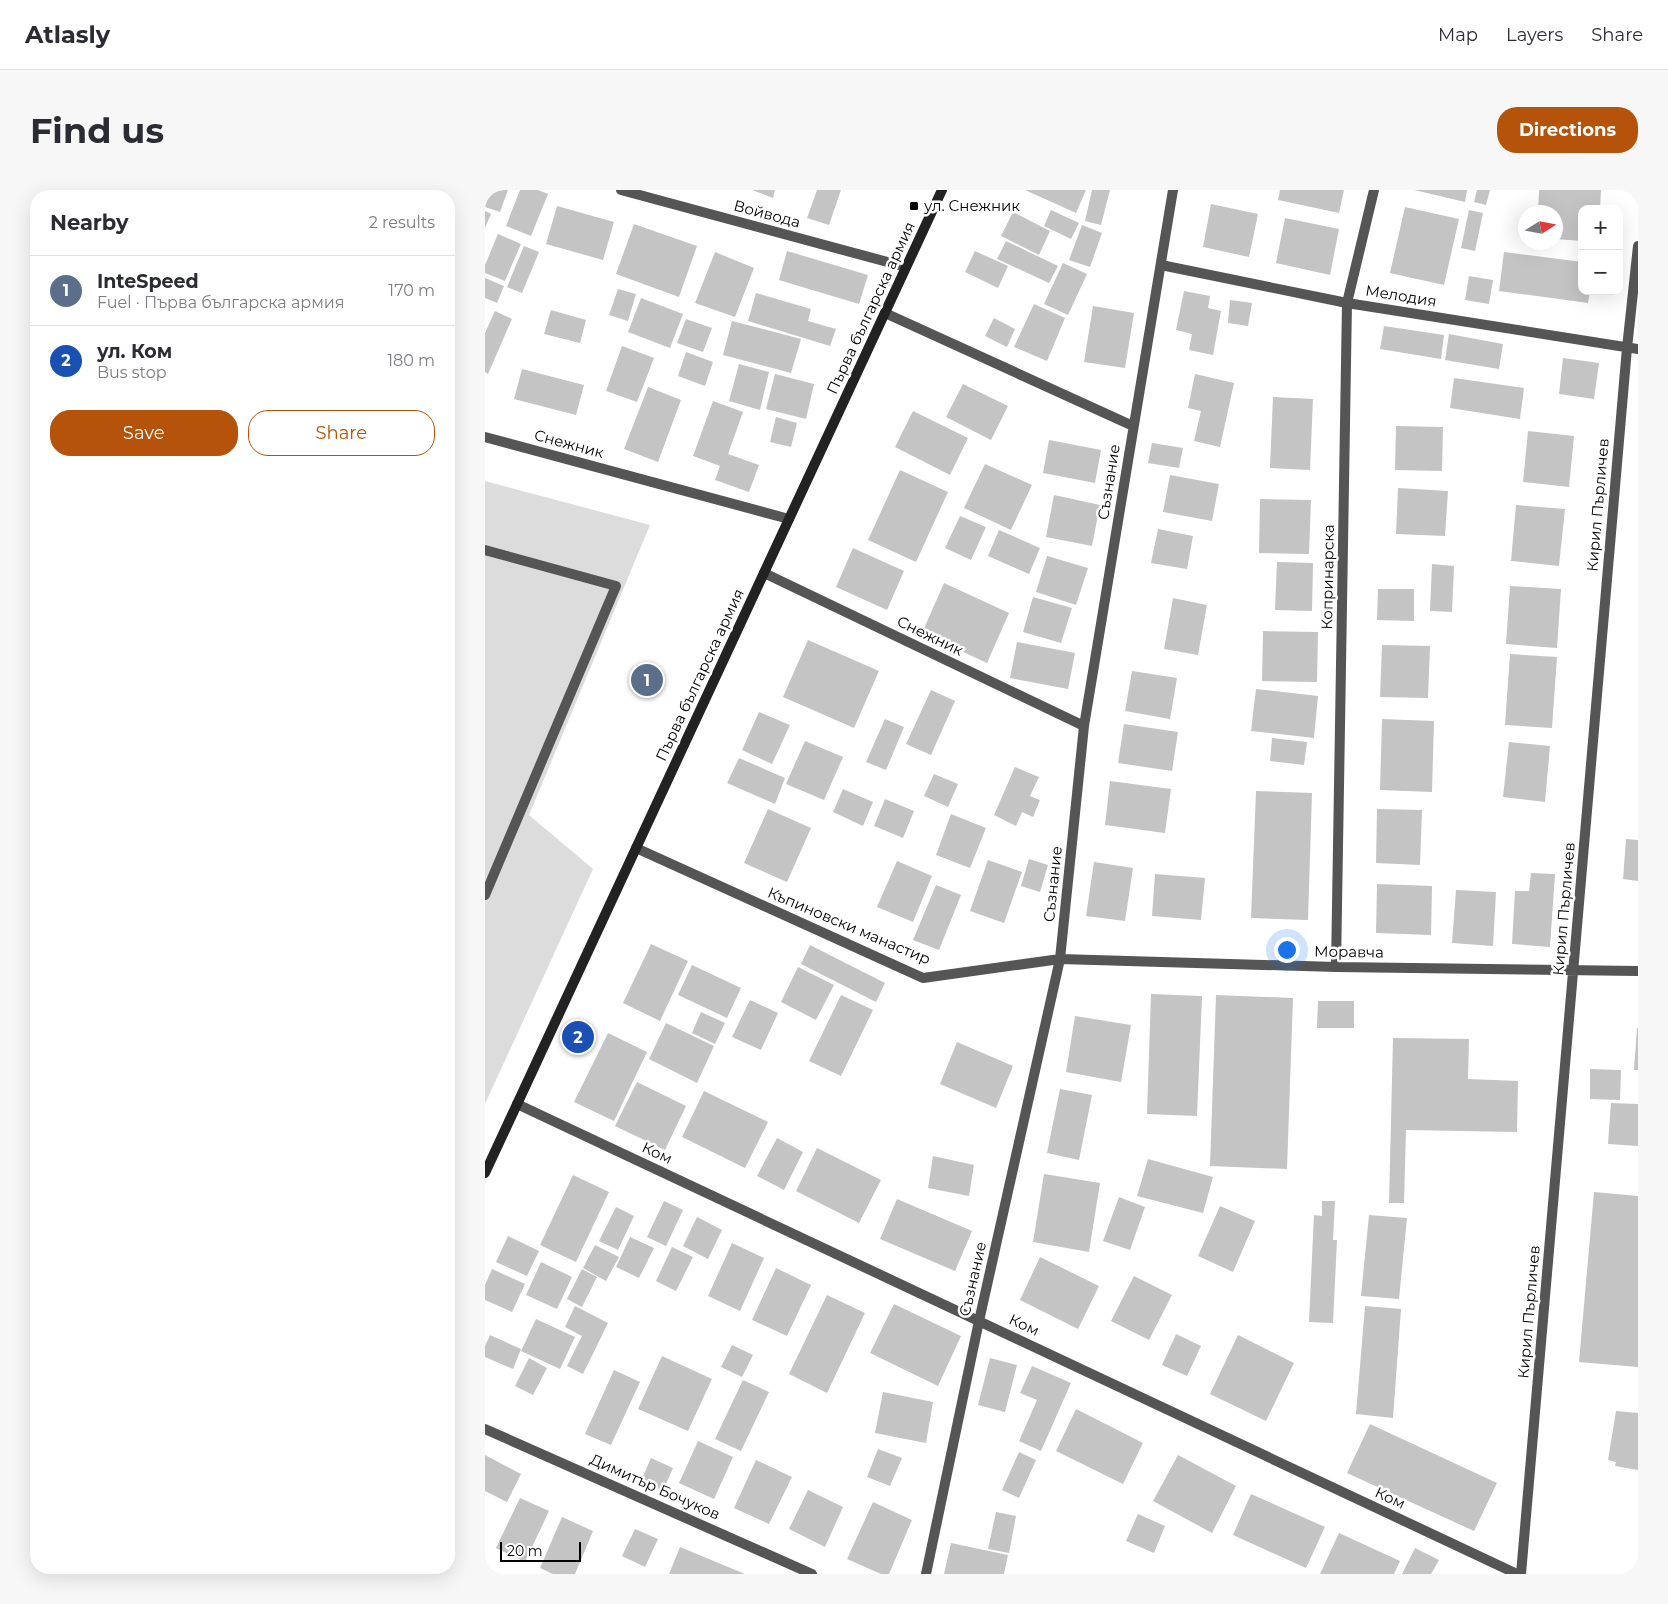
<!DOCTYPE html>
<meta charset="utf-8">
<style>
body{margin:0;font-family:Montserrat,sans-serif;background:#f7f7f7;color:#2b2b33}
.controls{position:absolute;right:15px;top:15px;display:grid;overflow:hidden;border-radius:10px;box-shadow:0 5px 20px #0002}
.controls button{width:45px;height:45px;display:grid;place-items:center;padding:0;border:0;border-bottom:1px solid #e1e1e2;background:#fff;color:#2b2b33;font:25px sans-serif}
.compass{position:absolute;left:1033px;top:15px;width:45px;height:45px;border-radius:50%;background:#fff;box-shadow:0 5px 20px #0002;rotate:79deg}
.scale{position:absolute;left:15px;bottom:12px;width:81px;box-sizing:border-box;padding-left:5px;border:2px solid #000;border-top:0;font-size:14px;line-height:18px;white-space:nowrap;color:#000;-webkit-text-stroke:4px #fff;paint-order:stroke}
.you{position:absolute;left:801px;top:759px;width:18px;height:18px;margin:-12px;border:4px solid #fff;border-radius:50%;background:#1a73e8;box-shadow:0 0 0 8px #1a73e833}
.badge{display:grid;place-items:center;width:32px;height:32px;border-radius:50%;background:#b45309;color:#fff;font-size:16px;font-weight:700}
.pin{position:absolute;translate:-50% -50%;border:2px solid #fff;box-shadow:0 1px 5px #0006}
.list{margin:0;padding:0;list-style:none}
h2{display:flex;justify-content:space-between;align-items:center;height:65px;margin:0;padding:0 20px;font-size:21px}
h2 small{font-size:16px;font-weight:400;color:#7c7c81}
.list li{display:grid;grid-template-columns:32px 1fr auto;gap:15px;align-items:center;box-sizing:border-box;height:70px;padding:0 20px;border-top:1px solid #e1e1e2}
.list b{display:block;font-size:19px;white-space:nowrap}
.list p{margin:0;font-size:16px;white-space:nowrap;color:#7c7c81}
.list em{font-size:16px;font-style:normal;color:#7c7c81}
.actions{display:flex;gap:10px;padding:15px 20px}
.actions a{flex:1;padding:11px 0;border:1px solid #b45309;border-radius:20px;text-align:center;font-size:18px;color:#b45309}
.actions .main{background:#b45309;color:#fff}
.map{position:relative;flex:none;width:1153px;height:1384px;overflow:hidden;border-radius:20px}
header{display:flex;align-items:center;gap:30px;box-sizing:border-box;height:70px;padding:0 25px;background:#fff;border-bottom:1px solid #e1e1e2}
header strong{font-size:24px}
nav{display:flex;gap:28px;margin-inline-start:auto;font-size:18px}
.intro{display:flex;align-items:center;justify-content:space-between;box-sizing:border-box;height:120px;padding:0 30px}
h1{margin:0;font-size:35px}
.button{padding:12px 22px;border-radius:20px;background:#b45309;color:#fff;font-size:18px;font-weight:700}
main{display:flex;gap:30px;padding:0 30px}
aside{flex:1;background:#fff;border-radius:20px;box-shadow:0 5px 20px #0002}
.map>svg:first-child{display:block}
.green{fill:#dcdcdc}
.building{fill:#c4c4c4}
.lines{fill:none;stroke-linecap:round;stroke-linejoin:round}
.lane{stroke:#555;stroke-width:10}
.street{stroke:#555;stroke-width:10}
.secondary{stroke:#222;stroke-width:10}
.poi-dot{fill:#000;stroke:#fff;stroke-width:2}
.labels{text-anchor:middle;stroke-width:5;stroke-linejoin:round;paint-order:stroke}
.poi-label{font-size:15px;fill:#000;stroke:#fff;text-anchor:start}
.street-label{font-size:15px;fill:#000;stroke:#fff}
</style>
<header>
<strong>Atlasly</strong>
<nav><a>Map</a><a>Layers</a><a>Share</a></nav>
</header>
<div class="intro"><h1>Find us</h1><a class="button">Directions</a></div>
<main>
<aside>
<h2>Nearby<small>2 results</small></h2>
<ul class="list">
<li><span class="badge" style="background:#5c6f8a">1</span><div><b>InteSpeed</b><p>Fuel · Първа българска армия</p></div><em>170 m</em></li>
<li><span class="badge" style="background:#1a4fb4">2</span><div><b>ул. Ком</b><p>Bus stop</p></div><em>180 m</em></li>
</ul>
<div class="actions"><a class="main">Save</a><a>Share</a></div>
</aside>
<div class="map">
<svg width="1153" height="1384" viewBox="0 0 1153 1384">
<rect width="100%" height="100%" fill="#fff"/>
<path class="green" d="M0 291 165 335 44 625 108 679 0 914Z"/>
<path class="building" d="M0 0H23L15 22 0 17Z
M35 0H53L63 4 46 46 21 36Z
M267 0H290L288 8Z
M332 0H356L344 35 322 28Z
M540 0H601L591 23Z
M607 0H625L616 35 600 31Z
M795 0H859L854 23 793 10Z
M929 0H982L980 12Z
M992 0H1005L1001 15 989 12Z
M1054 0H1116L1115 19H1097V51L1070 49V22H1053Z
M726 14 773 24 764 67 718 57Z
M72 16 129 32 118 70 61 54Z
M920 17 974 29 959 95 905 83Z
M566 20 594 33 586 49 559 36Z
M984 20 998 23 990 61 976 58Z
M0 21 6 24 0 38Z
M528 22 565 41 554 65 516 46Z
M800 28 854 39 845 85 791 73Z
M149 34 212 56 194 107 131 84Z
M597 35 617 43 605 77 584 70Z
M13 44 36 54 20 91 0 83V75Z
M521 51 573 76 564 93 512 69Z
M39 56 54 62 37 103 22 97Z
M302 61 383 85 374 114 294 90Z
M490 61 523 76 513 98 480 82Z
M230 62 269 78 250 127 210 113Z
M1019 62 1097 72V101H1105L1103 113 1014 101Z
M578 73 602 84 583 125 559 114Z
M984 86 1008 90 1004 114 980 110Z
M0 88 19 96 12 113 0 108Z
M133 99 151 104 143 131 124 125Z
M699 101 725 106 723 118 736 121 728 165 704 160 707 144 691 140Z
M271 103 326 119 323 131 351 139 345 156 263 131Z
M156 108 198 124 185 158 143 142Z
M745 110 767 113 763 136 743 133Z
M549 114 580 128 562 171 529 157Z
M608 116 649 123 640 178 599 172Z
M66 120 101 130 95 153 59 144Z
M10 121 27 129 3 184 0 182V143Z
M509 128 530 139 522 157 500 146Z
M201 129 227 138 218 162 192 153Z
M247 131 316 149 306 183 238 165Z
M899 136 959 145 956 169 895 159Z
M964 144 1018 154 1014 179 960 170Z
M137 156 169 168 152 212 121 201Z
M201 162 228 172 220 196 193 186Z
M1078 168 1114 173 1109 209 1074 204Z
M254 174 284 182 275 220 244 211Z
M37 179 99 195 91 225 29 209Z
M290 184 329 194 321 229 281 219Z
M710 184 749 193 735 257 709 251 716 221 703 218Z
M969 188 1039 198 1035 229 965 218Z
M478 194 523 216 506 250 461 227Z
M163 197 196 210 173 272 139 259Z
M788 207 828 209 825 280 785 278Z
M228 211 258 222 243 264 274 275 264 302 230 290 235 276 208 266Z
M428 221 483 248 465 285 410 257Z
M291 227 312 233 306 257 285 252Z
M911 236 958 237 957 281 910 280Z
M1043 241 1089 246 1084 297 1038 292Z
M564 250 616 260 610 293 558 283Z
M667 253 698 258 694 278 663 273Z
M500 274 547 295 526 340 479 318Z
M415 280 463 302 431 372 383 350Z
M685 285 734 294 727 331 678 322Z
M913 298 963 301 960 346 911 344Z
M569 305 615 315 607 356 561 347Z
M775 309 826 310 824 364 774 363Z
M1031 315 1080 319 1074 376 1026 371Z
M475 326 501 337 486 370 460 358Z
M673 339 708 346 702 379 666 373Z
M514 340 555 358 544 384 503 366Z
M368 358 419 381 402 420 351 397Z
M562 366 603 378 591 415 551 402Z
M792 372 828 373 827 421 790 420Z
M947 374 969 376 967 422 945 421Z
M459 393 524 423 502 473 437 443Z
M1025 396 1076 399 1072 458 1021 454Z
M893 399H929V431L892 430Z
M548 407 587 418 576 453 538 442Z
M688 408 722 415 713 465 679 459Z
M778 441 833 442 832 492 777 491Z
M323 450 394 481 369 538 298 507Z
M532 452 590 463 583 499 525 488Z
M897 455 945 456 943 508 895 507Z
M1025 464 1072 467 1067 538 1020 535Z
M647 481 692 488 685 529 640 521Z
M771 499 833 506 829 548 766 541Z
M446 500 470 511 446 565 421 554Z
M274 522 305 535 287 574 257 560Z
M400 529 419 537 401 580 381 572Z
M897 529 949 531 947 602 895 600Z
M639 534 693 542 687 581 633 573Z
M787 548 822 552 819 575 785 571Z
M320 551 358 567 339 610 301 594Z
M1024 552 1065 556 1060 612 1018 607Z
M254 568 300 588 290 614 242 593Z
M530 577 554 587 545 606 555 610 548 627 537 622 531 636 509 625Z
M449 584 473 594 463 617 439 606Z
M625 591 686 599 680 643 620 635Z
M358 599 388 612 378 636 348 622Z
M771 601 827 603 823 730 766 728Z
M400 609 429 621 418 648 389 636Z
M283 619 326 638 302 692 259 673Z
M892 619 937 620 935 675 891 673Z
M466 624 501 638 485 678 451 665Z
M1141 649 1153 650V691L1138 689Z
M544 669 563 675 555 702 536 696Z
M503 670 537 682 519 733 485 721Z
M412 671 447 686 428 732 392 717Z
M609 672 648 678 640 731 601 726Z
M1046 683 1070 684 1065 757 1027 754 1030 701H1044Z
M670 684 720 688 716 730 667 726Z
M892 694 947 696 946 745 891 743Z
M451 695 476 705 454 760 428 750Z
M971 700 1011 702 1008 756 967 753Z
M166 754 203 771 175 831 138 813Z
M325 755 400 793 391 812 316 774Z
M207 775 256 798 242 828 193 805Z
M313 777 349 795 331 830 296 812Z
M666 804 717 806 712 926 662 924Z
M356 805 388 820 356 886 324 871Z
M731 805 808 808 802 979 725 976Z
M265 810 293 823 276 860 247 847Z
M833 811H869V838H832Z
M216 822 240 833 230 854 207 843Z
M590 826 646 835 636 892 581 882Z
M181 833 229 856 212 893 164 869Z
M1152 838H1153V880H1149Z
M123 843 162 862 129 931 89 912Z
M908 848 984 849 983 889 1033 891 1032 942 921 940 919 1013H904Z
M472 852 528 876 511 918 455 894Z
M1105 879 1136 880 1135 910 1105 909Z
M152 892 201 916 180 960 130 936Z
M575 899 607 905 594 970 562 963Z
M219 901 283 932 260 978 197 947Z
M1126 913 1153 914V956L1123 954Z
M292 948 318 962 299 1000 272 986Z
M332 958 396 990 374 1033 311 1001Z
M448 966 489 975 484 1006 443 998Z
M663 969 728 987 718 1023 652 1006Z
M559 984 615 993 604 1062 548 1052Z
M88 985 124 1002 91 1072 55 1055Z
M1109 1002 1153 1006V1177L1094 1172Z
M634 1007 660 1017 645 1060 618 1051Z
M412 1009 487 1041 470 1081 395 1049Z
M179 1011 198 1020 181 1056 162 1047Z
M837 1011H850L848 1050H852L848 1133 824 1132 829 1025 837 1026Z
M735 1016 770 1031 748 1082 713 1066Z
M131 1017 149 1026 133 1060 114 1051Z
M884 1025 922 1028 914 1109 876 1106Z
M212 1027 237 1040 223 1069 198 1056Z
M23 1046 54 1061 42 1086 11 1072Z
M145 1047 169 1058 154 1088 131 1077Z
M247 1053 279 1068 255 1121 223 1106Z
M110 1055 134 1067 121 1091 98 1078Z
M187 1057 208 1067 191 1101 171 1091Z
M555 1067 614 1096 593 1139 535 1110Z
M56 1072 87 1087 72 1119 41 1105Z
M291 1078 326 1095 302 1146 267 1130Z
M7 1079 40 1094 27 1122 0 1110V1095Z
M97 1079 112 1087 97 1117 82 1109Z
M649 1086 687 1105 664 1150 626 1131Z
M342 1105 380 1123 342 1203 304 1184Z
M409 1114 476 1146 453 1196 385 1163Z
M90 1116 123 1133 98 1184 82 1176 97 1146 80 1137Z
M880 1116 916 1119 908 1228 871 1224Z
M51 1129 90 1147 75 1179 36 1161Z
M691 1144 716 1156 702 1186 677 1175Z
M5 1145 36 1159 28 1179 0 1167V1156Z
M753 1145 809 1173 781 1231 725 1204Z
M247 1155 268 1165 257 1187 236 1177Z
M177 1166 227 1189 203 1241 153 1219Z
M44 1168 62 1178 48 1205 30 1196Z
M505 1168 532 1175 520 1222 493 1215Z
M547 1176 586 1193 556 1261 534 1251 552 1210 535 1203Z
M129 1180 155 1192 126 1255 100 1244Z
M258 1190 284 1202 256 1261 230 1249Z
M398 1202 448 1212 441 1253 390 1243Z
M591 1219 658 1253 638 1294 571 1261Z
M1131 1221 1153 1223V1280L1130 1276 1131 1272 1123 1270Z
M885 1234 1012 1293 989 1341 862 1283Z
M213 1251 248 1267 229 1309 194 1293Z
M393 1259 417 1268 405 1296 382 1287Z
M534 1262 551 1270 534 1308 517 1300Z
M0 1265 36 1284 22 1312 0 1301Z
M693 1265 751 1296 727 1343 668 1311Z
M166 1268 188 1278 178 1301 156 1291Z
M271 1270 307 1287 284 1334 249 1318Z
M323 1300 358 1317 340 1357 304 1339Z
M766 1304 840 1337 821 1378 748 1345Z
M35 1308 64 1321 40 1372 11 1358Z
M388 1312 427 1330 404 1384H396L362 1369Z
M511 1322 531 1326 524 1363 503 1359Z
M653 1324 680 1336 669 1363 641 1351Z
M77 1327 108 1341 90 1384H68L55 1378Z
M150 1339 173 1349 160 1377 137 1366Z
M854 1343 915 1371 909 1384H835Z
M466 1353 523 1365 519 1384H459Z
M195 1357 260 1384H184Z
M930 1358 954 1370 946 1384H917Z"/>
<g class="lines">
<path class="lane" d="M0 360 131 396 0 705"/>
<path class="street" d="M136 0 421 77
M676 75 862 113 1153 159
M400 123 648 236
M0 247 304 329
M279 383 599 536
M151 658 438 788 575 769 851 777 1153 781
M851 777 862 113 889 0
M32 914 1032 1384
M0 1239 327 1384
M441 1384 494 1131 575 769 599 536 688 0
M1036 1384 1142 158 1153 56"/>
<path class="secondary" d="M0 983 457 0"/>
</g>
<rect class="poi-dot" x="424" y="11" width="10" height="10" rx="2.5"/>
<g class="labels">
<g class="poi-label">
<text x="439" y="21">ул. Снежник</text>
</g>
<g class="street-label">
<text transform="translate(282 24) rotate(15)" y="5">Войвода</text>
<text transform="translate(916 106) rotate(9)" y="5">Мелодия</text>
<text transform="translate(386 118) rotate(-65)" y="5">Първа българска армия</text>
<text transform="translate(84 254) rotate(15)" y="5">Снежник</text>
<text transform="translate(624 292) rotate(-81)" y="5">Съзнание</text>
<text transform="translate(1113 315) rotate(-85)" y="5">Кирил Пърличев</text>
<text transform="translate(843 387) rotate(-89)" y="5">Копринарска</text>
<text transform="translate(445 446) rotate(26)" y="5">Снежник</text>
<text transform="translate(215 485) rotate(-65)" y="5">Първа българска армия</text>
<text transform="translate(568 694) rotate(-84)" y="5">Съзнание</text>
<text transform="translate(1079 719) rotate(-85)" y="5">Кирил Пърличев</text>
<text transform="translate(364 736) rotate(23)" y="5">Къпиновски манастир</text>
<text transform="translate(864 762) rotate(1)" y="5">Моравча</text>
<text transform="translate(172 963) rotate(25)" y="5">Ком</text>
<text transform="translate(488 1089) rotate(-77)" y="5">Съзнание</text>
<text transform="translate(1044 1122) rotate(-85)" y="5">Кирил Пърличев</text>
<text transform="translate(539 1135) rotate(25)" y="5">Ком</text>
<text transform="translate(170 1297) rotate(24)" y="5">Димитър Бочуков</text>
<text transform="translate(905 1308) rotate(25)" y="5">Ком</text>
</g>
</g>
</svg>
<div class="controls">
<button>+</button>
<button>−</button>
</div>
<svg class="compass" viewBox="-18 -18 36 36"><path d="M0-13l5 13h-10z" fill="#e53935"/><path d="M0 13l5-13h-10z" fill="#7c7c81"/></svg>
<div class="scale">20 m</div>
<div class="you"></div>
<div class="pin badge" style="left:162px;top:490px;background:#5c6f8a">1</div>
<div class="pin badge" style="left:93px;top:847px;background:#1a4fb4">2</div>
</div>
</main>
